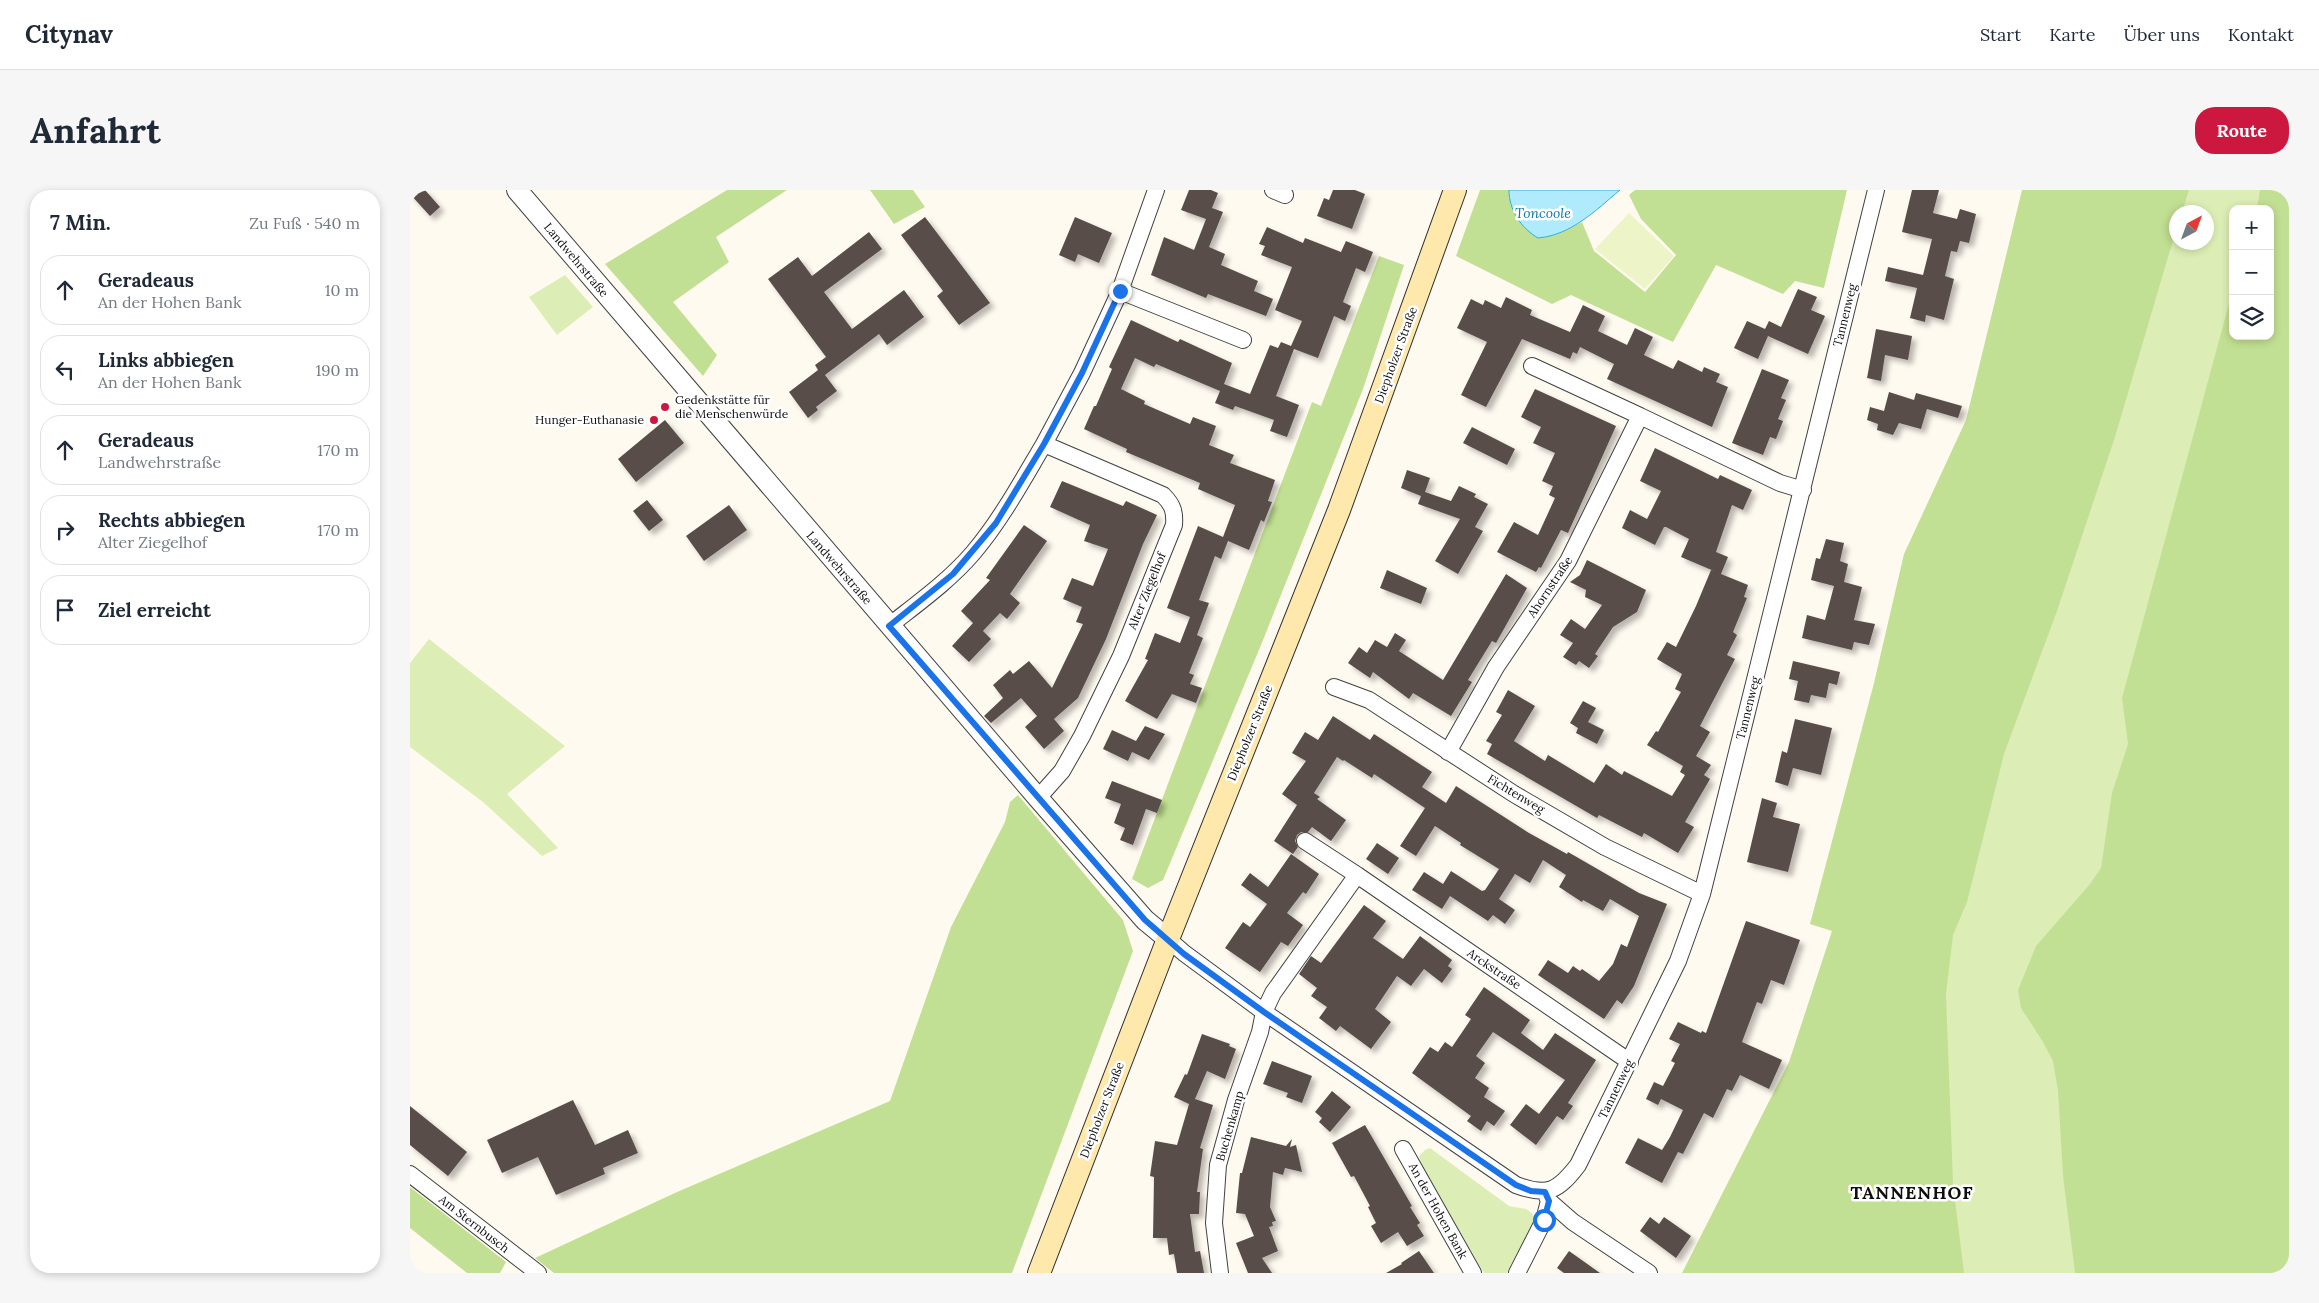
<!DOCTYPE html>
<html lang="de">
<meta charset="utf-8">
<style>
body{margin:0;font-family:Lora,serif;background:#f6f6f7;color:#1f2937}
.controls{position:absolute;right:15px;top:15px;display:grid;overflow:hidden;border-radius:10px;box-shadow:0 2px 8px #0003}
.controls button{width:45px;height:45px;display:grid;place-items:center;padding:0;border:0;border-bottom:1px solid #e0e1e3;background:#fff;color:#1f2937;font:25px sans-serif}
.compass{position:absolute;left:1759px;top:15px;width:45px;height:45px;border-radius:50%;background:#fff;box-shadow:0 2px 8px #0003;rotate:41deg}
.stop{position:absolute;width:15px;height:15px;margin:-11px;border:4px solid #1a73e8;border-radius:50%;background:#fff}
.stop.end{background:#1a73e8;border-color:#fff;box-shadow:0 1px 5px #0008}
.list{margin:0;padding:0;list-style:none}
h2{display:flex;justify-content:space-between;align-items:center;height:65px;margin:0;padding:0 20px;font-size:21px}
h2 small{font-size:16px;font-weight:400;color:#747a83}
.list li{display:grid;grid-template-columns:32px 1fr auto;gap:15px;align-items:center;box-sizing:border-box;height:70px;margin:0 10px 10px;padding:0 10px;border:1px solid #e0e1e3;border-radius:20px}
.list b{display:block;font-size:19px;white-space:nowrap}
.list p{margin:0;font-size:16px;white-space:nowrap;color:#747a83}
.list em{font-size:16px;font-style:normal;color:#747a83}
.icon{flex:none;width:28px;height:28px;fill:none;stroke:currentColor;stroke-width:2;stroke-linecap:round;stroke-linejoin:round}
.map{position:relative;flex:none;width:1879px;height:1083px;overflow:hidden;border-radius:20px}
header{display:flex;align-items:center;gap:30px;box-sizing:border-box;height:70px;padding:0 25px;background:#fff;border-bottom:1px solid #e0e1e3}
header strong{font-size:24px}
nav{display:flex;gap:28px;margin-inline-start:auto;font-size:18px}
.intro{display:flex;align-items:center;justify-content:space-between;box-sizing:border-box;height:120px;padding:0 30px}
h1{margin:0;font-size:35px}
.button{padding:12px 22px;border-radius:20px;background:#cc183e;color:#fff;font-size:18px;font-weight:700}
main{display:flex;gap:30px;padding:0 30px}
aside{flex:1;background:#fff;border-radius:20px;box-shadow:0 2px 8px #0003}
.map>svg:first-child{display:block}
.green{fill:#dceeb5;fill-rule:evenodd}
.forest{fill:#c2e093}
.pitch{fill:#ecf4c8}
.water{fill:#afebfc;stroke:#2fb1da}
.building{fill:#584d4a;filter:url(#shadow)}
.lines{fill:none;stroke-linecap:round;stroke-linejoin:round}
.minor-casing{stroke:#414141;stroke-width:18}
.tertiary-casing{stroke:#414141;stroke-width:22}
.secondary-casing{stroke:#303030;stroke-width:24}
.minor{stroke:#fff;stroke-width:16}
.tertiary{stroke:#fff;stroke-width:20}
.secondary{stroke:#ffe8ab;stroke-width:22}
.route{stroke:#1a73e8;stroke-width:6}
.poi-dot{fill:#cc183e;stroke:#fff;stroke-width:2}
.labels{text-anchor:middle;stroke-width:5;stroke-linejoin:round;paint-order:stroke}
.street-label{font-size:12px;fill:#0e0e0e;stroke:#fff}
.poi-label{font-size:12px;fill:#0e0e0e;stroke:#fff;text-anchor:start}
.water-label{font-size:14px;font-style:italic;fill:#0b7aa5;stroke:#fff}
.district-label{font-size:18px;font-weight:bold;letter-spacing:1px;fill:#0e0e0e;stroke:#fff}
</style>
<header>
<strong>Citynav</strong>
<nav><a>Start</a><a>Karte</a><a>Über uns</a><a>Kontakt</a></nav>
</header>
<div class="intro"><h1>Anfahrt</h1><a class="button">Route</a></div>
<main>
<aside>
<h2>7 Min.<small>Zu Fuß · 540 m</small></h2>
<ul class="list">
<li><svg class="icon" aria-label="ahead" viewBox="0 0 24 24"><path d="M12 20V5M6 11l6-6 6 6"/></svg><div><b>Geradeaus</b><p>An der Hohen Bank</p></div><em>10 m</em></li>
<li><svg class="icon" aria-label="left" viewBox="0 0 24 24"><path d="M17 20v-9H6M10 6l-5 5 5 5"/></svg><div><b>Links abbiegen</b><p>An der Hohen Bank</p></div><em>190 m</em></li>
<li><svg class="icon" aria-label="ahead" viewBox="0 0 24 24"><path d="M12 20V5M6 11l6-6 6 6"/></svg><div><b>Geradeaus</b><p>Landwehrstraße</p></div><em>170 m</em></li>
<li><svg class="icon" aria-label="right" viewBox="0 0 24 24"><path d="M7 20v-9h11M14 6l5 5-5 5"/></svg><div><b>Rechts abbiegen</b><p>Alter Ziegelhof</p></div><em>170 m</em></li>
<li><svg class="icon" aria-label="arrive" viewBox="0 0 24 24"><path d="M6 21V4h12l-3 4 3 4H6"/></svg><div><b>Ziel erreicht</b></div></li>
</ul>
</aside>
<div class="map">
<svg width="1879" height="1083" viewBox="0 0 1879 1083">
<defs>
<filter id="shadow"><feDropShadow dx="4.5" dy="4.5" stdDeviation="2.5" flood-color="#0004"/></filter>
</defs>
<rect width="100%" height="100%" fill="#fffaf0"/>
<path class="green" d="M1669 0H1879V1083H1346ZM1823 19H1860V146H1823ZM1766 22H1796V52H1766Z
M155 85 183 117 147 145 119 107Z
M19 449 155 556 97 604 148 658 132 666 73 612 0 557V473Z
M1020 958 1099 1016 1116 1019 1122 1023 1124 1027 1123 1034 1097 1083H1074L1010 974 1009 966 1015 960Z"/>
<path class="forest" d="M317 0H377L306 47 319 72 263 112 307 165 293 186 195 74Z
M460 0H503L515 17 484 34Z
M1070 0H1099V8L1150 43 1172 32 1184 61 1235 102 1266 65 1231 29 1219 5 1225 0H1437L1414 98 1385 91 1373 104 1306 75 1263 152 1161 105 1142 114 1046 66Z
M1612 0H1779L1772 22H1766V40L1705 247 1647 421 1594 564 1557 712 1543 745 1536 804 1543 994 1554 1083H1272L1379 872 1422 741 1400 734 1464 493 1494 364 1556 230Z
M1850 0H1879V1083H1665L1653 986 1648 901 1643 871 1633 852 1611 818 1608 800 1626 756 1680 694 1691 678 1702 603 1718 554 1712 508 1823 99V146H1860V19H1847Z
M969 66 994 75 953 199 851 455 753 690 738 698 722 689 902 212 911 216Z
M608 605 713 730 723 761 602 1083H144L125 1068 267 1002 480 911 541 737 595 632 600 612Z
M0 997 96 1072 90 1083H57L0 1038Z"/>
<path class="pitch" d="M1219 23 1264 66 1235 99 1185 59Z"/>
<path class="water" d="M1099 0H1210C1185 21 1161 45 1128 48 1111 38 1099 20 1099 0Z"/>
<path class="building" d="M0 0H15L30 17 20 26 0 4Z
M779 0H801L808 3 802 18 813 22 799 57 815 64 811 75 848 91 844 101 863 109 856 126 798 104 796 108 741 85 754 47 784 60 796 29 771 20Z
M923 0H945L955 4 942 39 907 26 914 8 919 10Z
M1502 0H1529L1523 23 1547 29 1550 19 1566 24 1559 53 1550 51 1547 62 1541 61 1535 86 1544 89 1534 130 1516 125 1515 132 1500 128 1507 98 1475 91 1478 77 1513 85 1522 49 1492 42Z
M515 27 580 113 549 135 527 106 533 101 491 45Z
M665 27 702 43 689 73 668 64 665 72 649 65Z
M857 37 893 53 895 48 931 62 936 51 963 62 955 82 946 78 933 112 941 116 935 131 924 126 908 168 884 159 866 206 889 215 877 247 860 241 864 230 825 216 823 220 805 213 810 201 746 174 744 177 725 168 711 199 735 211 734 214 780 234 783 227 806 236 799 255 824 265 820 273 865 290 858 311 862 312 854 332 851 330 839 360 818 351 811 369 805 366 789 410 799 413 787 445 793 448 779 483 784 485 780 494 792 498 786 513 762 504 747 529 715 511 738 470 735 469 745 443 770 453 780 427 757 418 788 336 813 347 825 315 788 299 790 293 716 262 717 259 674 239 684 216H686L702 179 699 177 721 130 768 152 770 149 822 173 814 194 840 204 860 155 868 158 871 152 881 156 892 131 865 120 882 77 851 65 855 56 849 54Z
M459 42 472 59 414 102 442 139 494 100 514 127 477 155 469 144 415 185 427 201 406 217 408 220 398 228 379 202 408 180 405 175 416 167 358 89 388 67 402 86Z
M1388 99 1407 107 1401 120 1415 126 1398 164 1358 146 1348 169 1324 158 1337 131 1355 139 1359 131 1371 137Z
M1096 107 1122 120 1120 125 1160 142 1173 115 1195 126 1188 141 1217 155 1225 138 1243 147 1234 165 1263 179 1268 170 1292 182 1294 177 1310 184 1306 192 1318 197 1302 237 1197 189 1204 174 1170 157 1167 164 1163 162 1160 169 1112 149 1076 217 1051 205 1077 152 1047 138 1061 109 1073 115 1075 110 1091 118Z
M1466 139 1502 146 1498 170 1475 165 1471 191 1457 188Z
M1352 179 1379 190 1371 208 1376 210 1368 229 1373 231 1366 249 1360 247 1353 265 1322 253Z
M1125 199 1206 236 1158 343 1151 340 1131 378 1129 377 1126 382 1087 362 1104 332 1128 345 1145 308 1139 305 1143 296 1132 291 1145 263 1123 253 1131 237 1111 227Z
M1479 202 1504 210 1506 203 1552 216 1548 228 1517 219 1511 239 1489 233 1483 245 1467 240 1468 234 1457 230 1460 217 1474 221Z
M255 230 274 253 226 292 208 269Z
M1062 237 1105 259 1097 275 1053 253Z
M1245 258 1308 289 1310 285 1342 300 1333 320 1322 315 1306 362 1318 367 1311 384 1338 395 1334 407 1337 408 1323 442 1327 445 1317 465 1325 469 1290 536 1300 542 1286 566 1301 575 1294 585 1300 589 1275 632 1284 637 1268 663 1234 643 1232 647 1189 625 1187 628 1077 564 1082 554 1076 551 1092 525 1086 522 1098 500 1125 516 1104 551 1135 571 1138 565 1184 593 1196 574 1212 585 1214 581 1262 606 1275 585 1270 582 1273 576 1237 555 1246 541 1248 542 1271 502 1265 499 1272 484 1247 469 1257 452 1266 457 1286 416 1301 380 1304 381 1271 367 1279 349 1256 337H1254L1245 355 1212 338 1220 320 1237 329 1251 301 1230 291Z
M997 280 1020 288 1015 302 1041 311 1049 296 1066 304 1064 307 1078 314 1065 337 1073 341 1048 384 1025 371 1050 329 1008 314 1011 306 991 298Z
M652 291 713 316 716 311 747 325 733 354 696 449 668 508 644 529 654 541 634 559 615 537 627 526 611 508 581 533 574 526 593 508 583 495 600 480 603 484 619 471 642 498 673 434 666 432 672 417 653 409 662 388 683 396 698 359 674 351 680 335 640 317Z
M237 310 253 330 239 341 223 321Z
M319 315 337 340 294 371 276 346Z
M614 335 637 351 600 404 610 413 597 429 590 423 573 441 581 449 559 472 542 456 563 433 551 421 580 390 576 388Z
M1416 349 1434 353 1430 371 1438 374 1434 392 1452 397 1444 430 1465 434 1459 455 1444 452 1442 460 1392 448 1397 425 1415 430 1424 396 1401 390 1406 368 1410 369Z
M1177 370 1236 400 1227 422 1203 437 1185 464 1188 466 1179 478 1169 471 1166 475 1153 467 1163 453 1150 445 1161 429 1175 439 1192 415 1175 407 1176 400 1160 392 1170 385Z
M977 380 1017 398 1011 414 970 398Z
M1096 384 1117 398 1086 453 1082 451 1058 490 1062 492 1041 526 1003 503 999 509 963 482 960 488 938 473 949 457 957 463 965 450 977 457 985 443 996 450 989 461 1033 490Z
M1383 471 1430 482 1427 495 1419 493 1416 508 1401 505 1399 513 1384 510 1388 491 1379 489Z
M1173 511 1186 518 1178 532 1194 540 1187 554 1166 543 1168 538 1160 533Z
M923 526 960 550 964 544 1022 582 1012 597 1036 613 1046 596 1119 643 1157 664 1158 662 1229 703 1257 714 1224 796 1212 814 1207 810 1194 829 1128 785 1138 770 1158 783 1163 776 1170 781 1172 779 1189 791 1203 774 1211 754 1217 757 1229 726 1200 709 1193 721 1173 710 1172 712 1149 697 1156 685 1133 670 1120 693 1105 684 1089 709 1105 720 1095 734 1083 725 1078 731 1040 706 1032 719 1002 700 1014 682 1033 694 1041 681 1072 701 1075 700 1089 679 1050 655 1051 653 1025 636 1006 666 990 656 1015 618 964 584 962 588 934 570 933 571 927 567 904 603 910 607 907 609 936 630 921 651 902 637 898 642H891L887 645 885 651 888 657 883 664 864 651 887 615 872 604 896 571 882 563 895 542 908 550Z
M1385 529 1422 538 1411 585 1383 578 1378 596 1365 592 1372 561 1377 563Z
M735 536 755 544 739 570 722 562 718 571 693 559 702 540 726 551Z
M702 591 752 610 747 623 736 619 723 655 710 650 715 638 704 633 711 614 695 608Z
M1352 608 1367 613 1363 627 1390 634 1378 682 1337 672Z
M967 653 989 668 978 684 956 669Z
M881 664 909 684 896 704 893 702 877 723 893 735 878 756 871 752 850 782 815 758 833 732 840 737 857 714 831 695 840 683 858 697Z
M954 715 976 731 963 748 993 769 1010 746 1042 770 1038 776 1042 779 1032 793 1014 779 1001 796 987 786 965 819 981 832 961 859 930 836 926 841 909 828 917 817 901 806 907 798 889 784 901 766 911 773Z
M1336 731 1390 750 1374 795 1361 790 1352 814 1347 812 1332 852 1372 870 1359 899 1330 885 1322 901 1317 899 1303 928 1294 923 1273 964 1268 962 1252 993 1215 973 1228 948 1252 960 1260 947 1273 920 1251 909 1248 915 1236 909 1244 892 1253 896 1265 873 1261 871 1270 854 1259 849 1268 832 1291 843 1292 841 1296 843Z
M1074 797 1120 830 1111 843 1133 860 1145 843 1186 870 1158 913 1163 916 1153 930 1147 926 1126 955 1100 935 1116 914 1129 924 1155 890 1083 842 1066 866 1075 873 1065 888 1079 898 1074 907 1095 921 1084 936 1077 931 1071 941 1057 931 1061 926 1002 883 1020 857 1028 862 1035 852 1042 857 1061 829 1055 825Z
M792 844 820 854 819 856 826 859 815 889 797 881 785 909 803 915 790 958 793 959 787 1002H790L789 1024H780L785 1062 790 1061 794 1083H767L764 1064 759 1065 757 1048H743L744 987 740 986 745 951 767 955 779 914 764 907 775 884 777 885Z
M862 871 902 886 892 913 876 907 878 903 853 894Z
M922 901 941 917 920 942 909 932 912 928 905 922Z
M163 910 185 955 218 940 228 963 193 978 195 984 146 1005 128 967 92 983 77 950Z
M0 916 57 962 38 986 0 955Z
M955 935 1002 1016 1000 1017 1010 1033 1007 1035 1014 1046 997 1056 988 1042 971 1053 961 1036 966 1033 958 1017 960 1016 944 986 941 987 922 953Z
M841 947 876 956 882 949 880 957 886 955 892 982 875 978 873 985 863 982 860 1017 866 1031 862 1032 863 1036 859 1037 868 1061 852 1068 862 1083H838L826 1053 844 1046 835 1024 826 1023 830 983H832Z
M1240 1027 1249 1034 1254 1027 1281 1046 1266 1068 1230 1041Z
M1009 1061 1024 1083H976L992 1074 991 1073Z
M1159 1061 1190 1083H1154L1147 1078Z"/>
<g class="lines">
<g class="minor-casing">
<path id="minor" d="M746 0 710 101 833 150
M863 0 875 5
M1122 176 1230 226
M479 436C508 413 539 391 563 363 591 330 612 291 634 254
M924 497 959 510 1104 604 1195 657 1292 704
M1038 562 1086 477 1158 371 1230 226 1370 293 1393 300
M628 608 652 581 672 546 711 466 764 335C765 322 763 315 753 305L634 254 672 183 710 101
M895 651 947 685
M758 749 774 763 854 822 1106 995C1138 1007 1148 1001 1168 975L1268 771 1292 704 1466 0
M993 959 1063 1083
M0 984 128 1083
M1139 1011 1163 1032 1239 1083
M810 1083 804 1033 808 975 826 910 850 842 854 822 863 803 947 685 1220 872
M1107 1083 1134 1030 1139 1011 1136 1004"/>
</g>
<g class="tertiary-casing">
<path id="tertiary" d="M107 0 628 608 735 730 758 749"/>
</g>
<g class="secondary-casing">
<path id="secondary" d="M629 1083 758 749 929 320 1045 0"/>
</g>
<use href="#minor" class="minor"/>
<use href="#tertiary" class="tertiary"/>
<use href="#secondary" class="secondary"/>
</g>
<g class="lines">
<path class="route" d="M710 101 672 183 634 254 586 333 543 384 479 436 735 730 774 764 854 822 1106 995 1121 1001 1135 1002 1139 1011 1134 1030"/>
</g>
<g class="poi-dot">
<circle cx="255" cy="217" r="5"/>
<circle cx="244" cy="230" r="5"/>
</g>
<g class="labels">
<g class="street-label">
<text transform="translate(166 70) rotate(50)" y="4">Landwehrstraße</text>
<text transform="translate(1435 125) rotate(-76)" y="4">Tannenweg</text>
<text transform="translate(986 165) rotate(-70)" y="4">Diepholzer Straße</text>
<text transform="translate(429 378) rotate(49)" y="4">Landwehrstraße</text>
<text transform="translate(1140 397) rotate(-56)" y="4">Ahornstraße</text>
<text transform="translate(737 401) rotate(-68)" y="4">Alter Ziegelhof</text>
<text transform="translate(1338 518) rotate(-76)" y="4">Tannenweg</text>
<text transform="translate(840 543) rotate(-68)" y="4">Diepholzer Straße</text>
<text transform="translate(1106 604) rotate(31)" y="4">Fichtenweg</text>
<text transform="translate(1084 779) rotate(34)" y="4">Arckstraße</text>
<text transform="translate(1206 899) rotate(-64)" y="4">Tannenweg</text>
<text transform="translate(692 920) rotate(-69)" y="4">Diepholzer Straße</text>
<text transform="translate(820 936) rotate(-74)" y="4">Buchenkamp</text>
<text transform="translate(1028 1021) rotate(61)" y="4">An der Hohen Bank</text>
<text transform="translate(64 1034) rotate(38)" y="4">Am Sternbusch</text>
</g>
<g class="poi-label">
<text x="265" y="214">Gedenkstätte für<tspan x="265" dy="14">die Menschenwürde</tspan></text>
<text x="234" y="234" text-anchor="end">Hunger-Euthanasie</text>
</g>
<g class="water-label">
<text x="1133" y="28">Toncoole</text>
</g>
<g class="district-label">
<text x="1502" y="1009">TANNENHOF</text>
</g>
</g>
</svg>
<div class="controls">
<button>+</button>
<button>−</button>
<button><svg class="icon" aria-label="layers" viewBox="0 0 24 24"><path d="M12 4l9 5-9 5-9-5zM3 14l9 5 9-5"/></svg></button>
</div>
<svg class="compass" viewBox="-18 -18 36 36"><path d="M0-13l5 13h-10z" fill="#e53935"/><path d="M0 13l5-13h-10z" fill="#747a83"/></svg>
<div class="stop" style="left:1134px;top:1030px"></div>
<div class="stop end" style="left:710px;top:101px"></div>
</div>
</main>
